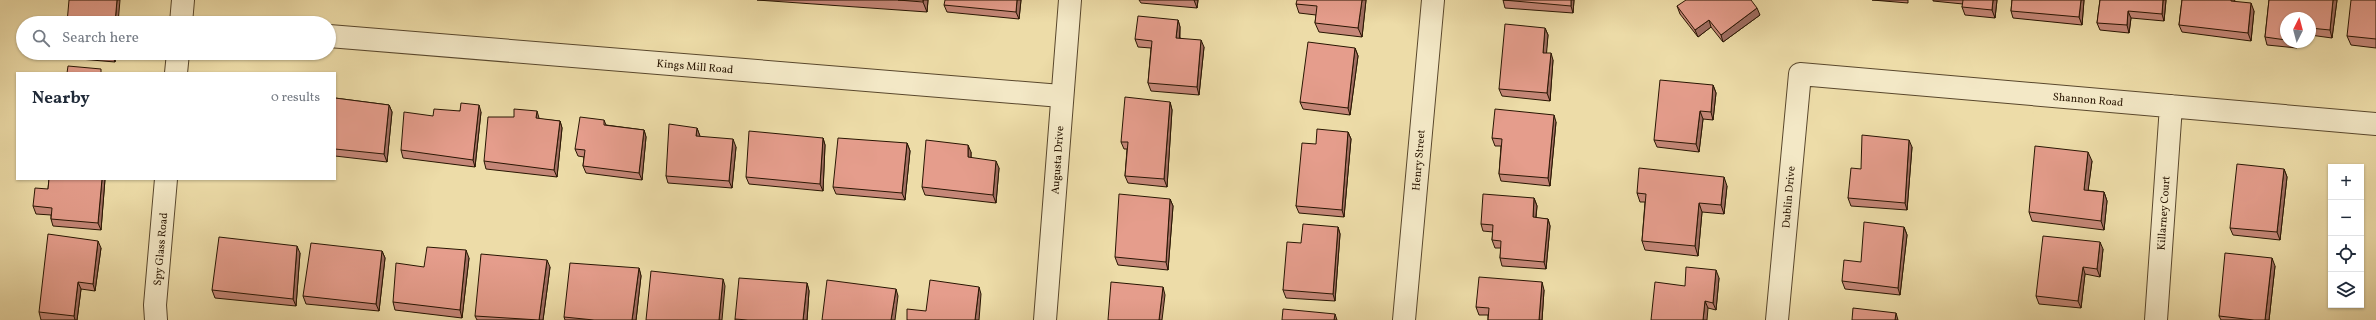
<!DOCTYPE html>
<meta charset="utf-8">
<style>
body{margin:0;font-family:Vollkorn,serif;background:#f2f2f3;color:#1f2937}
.controls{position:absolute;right:12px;bottom:12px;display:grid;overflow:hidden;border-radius:0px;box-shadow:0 1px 3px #0004}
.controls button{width:36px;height:36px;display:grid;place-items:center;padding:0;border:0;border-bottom:1px solid #e0e1e3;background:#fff;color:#1f2937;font:20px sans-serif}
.compass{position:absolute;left:2280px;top:12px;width:36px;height:36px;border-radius:50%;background:#fff;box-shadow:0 1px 3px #0004;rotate:6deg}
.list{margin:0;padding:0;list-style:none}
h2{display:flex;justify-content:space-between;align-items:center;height:52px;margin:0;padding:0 16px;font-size:17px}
h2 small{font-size:13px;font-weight:400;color:#747a83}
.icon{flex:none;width:22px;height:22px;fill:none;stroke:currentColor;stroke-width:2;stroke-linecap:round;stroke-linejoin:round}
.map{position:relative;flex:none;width:2376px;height:320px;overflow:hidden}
.search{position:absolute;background:#fff;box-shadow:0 1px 3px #0004;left:16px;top:16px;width:320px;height:44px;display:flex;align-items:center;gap:10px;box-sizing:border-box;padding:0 14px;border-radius:22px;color:#747a83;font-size:15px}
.panel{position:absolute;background:#fff;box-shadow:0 1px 3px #0004;left:16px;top:72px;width:320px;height:108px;border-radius:0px}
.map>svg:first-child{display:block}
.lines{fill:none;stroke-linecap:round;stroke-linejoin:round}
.minor-casing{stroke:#59472c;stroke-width:24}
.minor{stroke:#f3e8c6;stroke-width:22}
.wall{fill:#c58778;stroke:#281502}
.shaded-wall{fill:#a06e62;stroke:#281502}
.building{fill:#e59d8c;stroke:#281502}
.labels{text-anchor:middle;stroke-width:4;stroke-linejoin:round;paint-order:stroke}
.street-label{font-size:11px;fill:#281502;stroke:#f3e8c6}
</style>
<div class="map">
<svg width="2376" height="320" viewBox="0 0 2376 320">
<rect width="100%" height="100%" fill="#eddca8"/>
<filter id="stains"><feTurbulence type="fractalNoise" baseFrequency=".005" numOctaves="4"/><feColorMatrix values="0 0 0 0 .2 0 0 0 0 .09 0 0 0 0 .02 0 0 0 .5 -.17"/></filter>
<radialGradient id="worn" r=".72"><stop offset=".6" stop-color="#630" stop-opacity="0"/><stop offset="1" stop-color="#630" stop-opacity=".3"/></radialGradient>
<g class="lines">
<g class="minor-casing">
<path id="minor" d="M181 23 183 0
M329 36 1061 96
M176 73 178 53
M156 320 155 305 166 179
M1045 320 1070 0
M1404 320 1433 0
M1777 320 1800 74 2376 124
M2156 320 2171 106"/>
</g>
<use href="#minor" class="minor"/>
</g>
<path class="wall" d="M757 0H928L927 12Z
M1021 0 1019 19 947 12 944 5Z
M1139 0H1198L1197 8 1141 3Z
M1366 0 1362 37 1319 32 1315 23 1316 15 1299 13 1296 4Z
M1503 0H1574L1573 13 1505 8Z
M1872 0H1908V3Z
M1933 0H1997L1995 18 1965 15 1962 7 1963 4 1933 1Z
M2012 0H2084L2082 25 2013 18 2011 11Z
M2100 0H2166L2164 21 2131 18 2129 33 2100 30 2097 23Z
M2182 0H2235L2234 2 2254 11 2251 41 2182 32 2179 25Z
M2269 0H2337L2332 38 2310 35V18H2286V42H2298L2297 48 2267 45 2265 37Z
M2376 0V48L2351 45 2347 36Z
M1677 6 1760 15 1723 42 1711 27 1698 37 1680 14Z
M1178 20 1180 27V38L1204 47 1199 95 1151 91 1148 83 1151 48 1138 47 1135 39Z
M1545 28 1548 35 1546 53 1553 60 1550 101 1502 96 1499 89Z
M1355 48 1358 56 1350 115 1303 109 1300 102Z
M66 53H116L115 62 68 58Z
M1713 85 1716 93 1713 120 1703 119 1699 152 1657 147 1654 140Z
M335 98 389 105 392 112 387 162 335 156Z
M1170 102 1172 110 1167 187 1128 183 1125 176 1127 149H1124L1121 142Z
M460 111 481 112 475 167 403 158 401 150 433 116Z
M539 118V119L560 121 562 128 557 177 486 169 484 161Z
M604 120 606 125 644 130 646 137 642 180 586 173 583 166 584 157 578 156 575 149Z
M1556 122 1550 186 1501 181 1499 174 1501 146H1495L1492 138Z
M697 128 700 137 736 147 732 188 668 183 666 176Z
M1348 132 1351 139 1344 217 1299 213 1296 206 1316 144Z
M823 138 825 145 823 191 749 184 746 177Z
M907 143 910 151 905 200 836 194 833 187Z
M1912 147 1907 210 1851 206 1848 198 1861 169Z
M971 152V158L999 168 996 203 925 195 922 187Z
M2092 161 2088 190 2104 192 2107 201 2104 230 2032 221 2029 212Z
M2284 169 2287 177 2280 240 2233 235 2230 228Z
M49 179H105L101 230 53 226 51 219V215L36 214 33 206 48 189Z
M1727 186 1724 214 1702 212 1698 256 1645 250 1642 241 1645 202H1640L1637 193Z
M1534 198 1537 206 1536 218 1548 219 1550 226 1546 269 1502 266 1500 258 1501 248H1495L1492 240 1493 232 1483 231 1481 224Z
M1170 199 1173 206 1168 270 1118 265 1115 257Z
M1338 227 1340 234 1335 301 1286 298 1283 290 1301 243Z
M1904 227 1907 235 1900 295 1845 289 1842 281 1861 262Z
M101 248 95 291 81 289 77 320H41L39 312Z
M2103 249 2100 277 2085 274 2081 308 2039 304 2036 296Z
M382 251 385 258 379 311 306 304 303 296Z
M300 253 296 306 215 298 212 290Z
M469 258 462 318 395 310 393 302Z
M2275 266 2269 320H2221L2219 316Z
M550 267 543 320H477L475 316Z
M639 268 641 276 636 320H565L564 317Z
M1719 278 1716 310 1708 308 1685 286Z
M807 283 809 291 807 320H735V319Z
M1544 290 1542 320H1488V315H1479L1476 307Z"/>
<path class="shaded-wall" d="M117 0H120L118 23H115Z
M923 0H928L927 12 923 2Z
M1017 0H1021L1019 19 1016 12Z
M1194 0H1198L1197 8Z
M1362 0H1366L1362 37 1358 28Z
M1571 0H1574L1573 13 1571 6Z
M1993 0H1997L1995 18 1992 10Z
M2081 0H2084L2082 25 2079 17Z
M2163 0H2166L2164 21 2162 14Z
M2333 0H2337L2332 38 2330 30Z
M2251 3 2254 11 2251 41 2248 33Z
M1757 8 1760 15 1723 42 1721 35Z
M2128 11 2131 18 2129 33 2127 25Z
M1178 20 1180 27 1179 45 1176 38Z
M1709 20 1711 27 1698 37 1695 30Z
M1545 28 1548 35 1546 60 1543 53Z
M1201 40 1204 47 1199 95 1197 87Z
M2295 42H2298L2297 48Z
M1355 48 1358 56 1350 115 1348 108Z
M112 53H116L115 62 112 55Z
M1551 53 1553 60 1550 101 1547 93Z
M1713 85 1716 93 1713 120 1711 112Z
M1170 102 1172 110 1167 187 1164 179Z
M389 105 392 112 387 162 384 154Z
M479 105 481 112 475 167 473 160Z
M537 111 539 118V126L536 118Z
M1700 111 1703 119 1699 152 1696 144Z
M1554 115 1556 122 1550 186 1548 178Z
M560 121 562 128 557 177 554 170Z
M697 128 700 136 699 144 696 136Z
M644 130 646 137 642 180 639 173Z
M1348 132 1351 139 1344 217 1342 210Z
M823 138 825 145 823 191 820 184Z
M733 139 736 147 732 188 729 181Z
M1909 140 1912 147 1907 210 1905 203Z
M907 143 910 151 905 200 902 193Z
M968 145 971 152V165L968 157Z
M2088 152 2092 161 2087 199 2084 190Z
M996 161 999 168 996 203 993 195Z
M2284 169 2287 177 2280 240 2277 232Z
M1724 177 1727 186 1724 214 1721 205Z
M102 179H105L101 230 98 223Z
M2104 192 2107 201 2104 230 2101 221Z
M1534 198 1537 206 1535 225 1533 217Z
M1170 199 1173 206 1168 270 1166 262Z
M1699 203 1702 212 1698 256 1695 246Z
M1548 219 1550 226 1546 269 1544 262Z
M1338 227 1340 234 1335 301 1333 294Z
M1904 227 1907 235 1900 295 1898 288Z
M98 241 101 248 95 291 93 284Z
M2100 242 2103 249 2100 277 2097 269Z
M297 246 300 253 296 306 293 299Z
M466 250 469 258 462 318 460 310Z
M382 251 385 258 379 311 376 304Z
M2272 258 2275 266 2269 320H2265Z
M547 260 550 267 543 320H539Z
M2083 267 2085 274 2081 308 2078 301Z
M639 268 641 276 636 320H632Z
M1716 270 1719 278 1716 310 1713 303Z
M723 279 725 286 722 320H719Z
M78 282 81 289 77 320H75L74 316Z
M1542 282 1544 290 1542 320H1539Z
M807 283 809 291 807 320H803Z
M979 287 981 294 979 320H975Z
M1163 287 1165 295 1162 320H1159Z
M896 289 898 296 895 320H891Z
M1705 301 1708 308 1707 320H1703Z
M1896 313 1898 320H1895Z
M1335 314 1337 320H1334Z"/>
<path class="building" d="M69 0H117L115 23H67Z
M898 0H923V2Z
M945 0H1017L1016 12 944 5Z
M1297 0H1362L1358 28 1315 23 1317 6 1296 4Z
M1503 0H1571V6Z
M1686 0H1751L1757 8 1721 35 1709 20 1695 30 1677 6Z
M1963 0H1993L1992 10 1962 7Z
M2012 0H2081L2079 17 2011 11Z
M2100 0H2163L2162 14 2128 11 2127 25 2097 23Z
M2182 0H2231V1L2251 3 2248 33 2179 25Z
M2269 0H2333L2330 30 2310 28V18H2286V40L2265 37Z
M2351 0H2376V39L2347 36Z
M1138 16 1178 20 1176 38 1201 40 1197 87 1148 83 1152 41 1135 39Z
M1505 24 1545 28 1543 53H1551L1547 93 1499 89Z
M1308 42 1355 48 1348 108 1300 102Z
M88 53H112V55Z
M68 66 101 69V73H67Z
M1660 80 1713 85 1711 112 1700 111 1696 144 1654 140Z
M1125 97 1170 102 1164 179 1125 176 1128 142H1121Z
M335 98 389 105 384 154 335 149Z
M461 103 479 105 473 160 401 150 404 112 433 116 434 109 460 111Z
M514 109 537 111 536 118 560 121 554 170 484 161 488 117H514Z
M1495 109 1554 115 1548 178 1499 174 1502 139 1492 138Z
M580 117 604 120V125L644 130 639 173 583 166 585 150 575 149Z
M669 124 697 128 696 136 733 139 729 181 666 176Z
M1317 129 1348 132 1342 210 1296 206 1302 143 1316 144Z
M749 131 823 138 820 184 746 177Z
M1862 135 1909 140 1905 203 1848 198 1851 168 1861 169Z
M838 138 907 143 902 193 833 187Z
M926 140 968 145V157L996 161 993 195 922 187Z
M2035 146 2088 152 2084 190 2104 192 2101 221 2029 212Z
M2237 164 2284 169 2277 232 2230 228Z
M1639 168 1724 177 1721 205 1699 203 1695 246 1642 241 1646 194 1637 193Z
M49 179H102L98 223 51 219 52 208 33 206 35 188 48 189Z
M1119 194 1170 199 1166 262 1115 257Z
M1483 194 1534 198 1533 217 1548 219 1544 262 1500 258 1501 241 1492 240 1493 225 1481 224Z
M1864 222 1904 227 1898 288 1842 281 1844 260 1861 262Z
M1303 224 1338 227 1333 294 1283 290 1287 242 1301 243Z
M48 234 98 241 93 284 78 282 74 316 39 312Z
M2043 236 2100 242 2097 269 2083 267 2078 301 2036 296Z
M219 237 297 246 293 299 212 290Z
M311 243 382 251 376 304 303 296Z
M427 247 466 250 460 310 393 302 396 263 424 267Z
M2225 253 2272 258 2265 320H2254L2219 316Z
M481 254 547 260 539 320 475 316Z
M570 263 639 268 632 320H594L564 317Z
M1686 267 1716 270 1713 303 1705 301 1703 320H1651L1655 282 1685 286Z
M651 271 723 279 719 320H646Z
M1479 277 1542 282 1539 320H1488L1489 308 1476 307Z
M739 278 807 283 803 320H748L735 319Z
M827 280 896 289 891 320H822Z
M930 280 979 287 975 320H907V309L926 311Z
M1111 282 1163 287 1159 320H1108Z
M1853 308 1896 313 1895 320H1852Z
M1283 309 1335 314 1334 320H1282Z"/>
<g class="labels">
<g class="street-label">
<text transform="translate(695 66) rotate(5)" y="4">Kings Mill Road</text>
<text transform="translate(2088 99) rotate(5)" y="4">Shannon Road</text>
<text transform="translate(1057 160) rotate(-86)" y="4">Augusta Drive</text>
<text transform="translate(1418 160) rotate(-85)" y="4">Henry Street</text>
<text transform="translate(1788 197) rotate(-85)" y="4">Dublin Drive</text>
<text transform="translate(2163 213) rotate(-86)" y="4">Killarney Court</text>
<text transform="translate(160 249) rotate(-85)" y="4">Spy Glass Road</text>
</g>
</g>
<rect width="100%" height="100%" filter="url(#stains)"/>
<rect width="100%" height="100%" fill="url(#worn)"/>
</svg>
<div class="controls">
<button>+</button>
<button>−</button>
<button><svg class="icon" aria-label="locate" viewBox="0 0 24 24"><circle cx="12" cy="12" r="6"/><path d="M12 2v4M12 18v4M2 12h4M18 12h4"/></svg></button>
<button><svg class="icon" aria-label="layers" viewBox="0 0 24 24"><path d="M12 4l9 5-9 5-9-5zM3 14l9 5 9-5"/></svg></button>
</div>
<svg class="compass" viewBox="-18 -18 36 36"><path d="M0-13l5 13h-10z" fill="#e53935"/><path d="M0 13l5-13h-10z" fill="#747a83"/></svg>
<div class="search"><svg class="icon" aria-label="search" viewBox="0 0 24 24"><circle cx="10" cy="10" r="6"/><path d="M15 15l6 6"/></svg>Search here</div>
<section class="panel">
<h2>Nearby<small>0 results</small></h2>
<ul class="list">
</ul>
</section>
</div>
